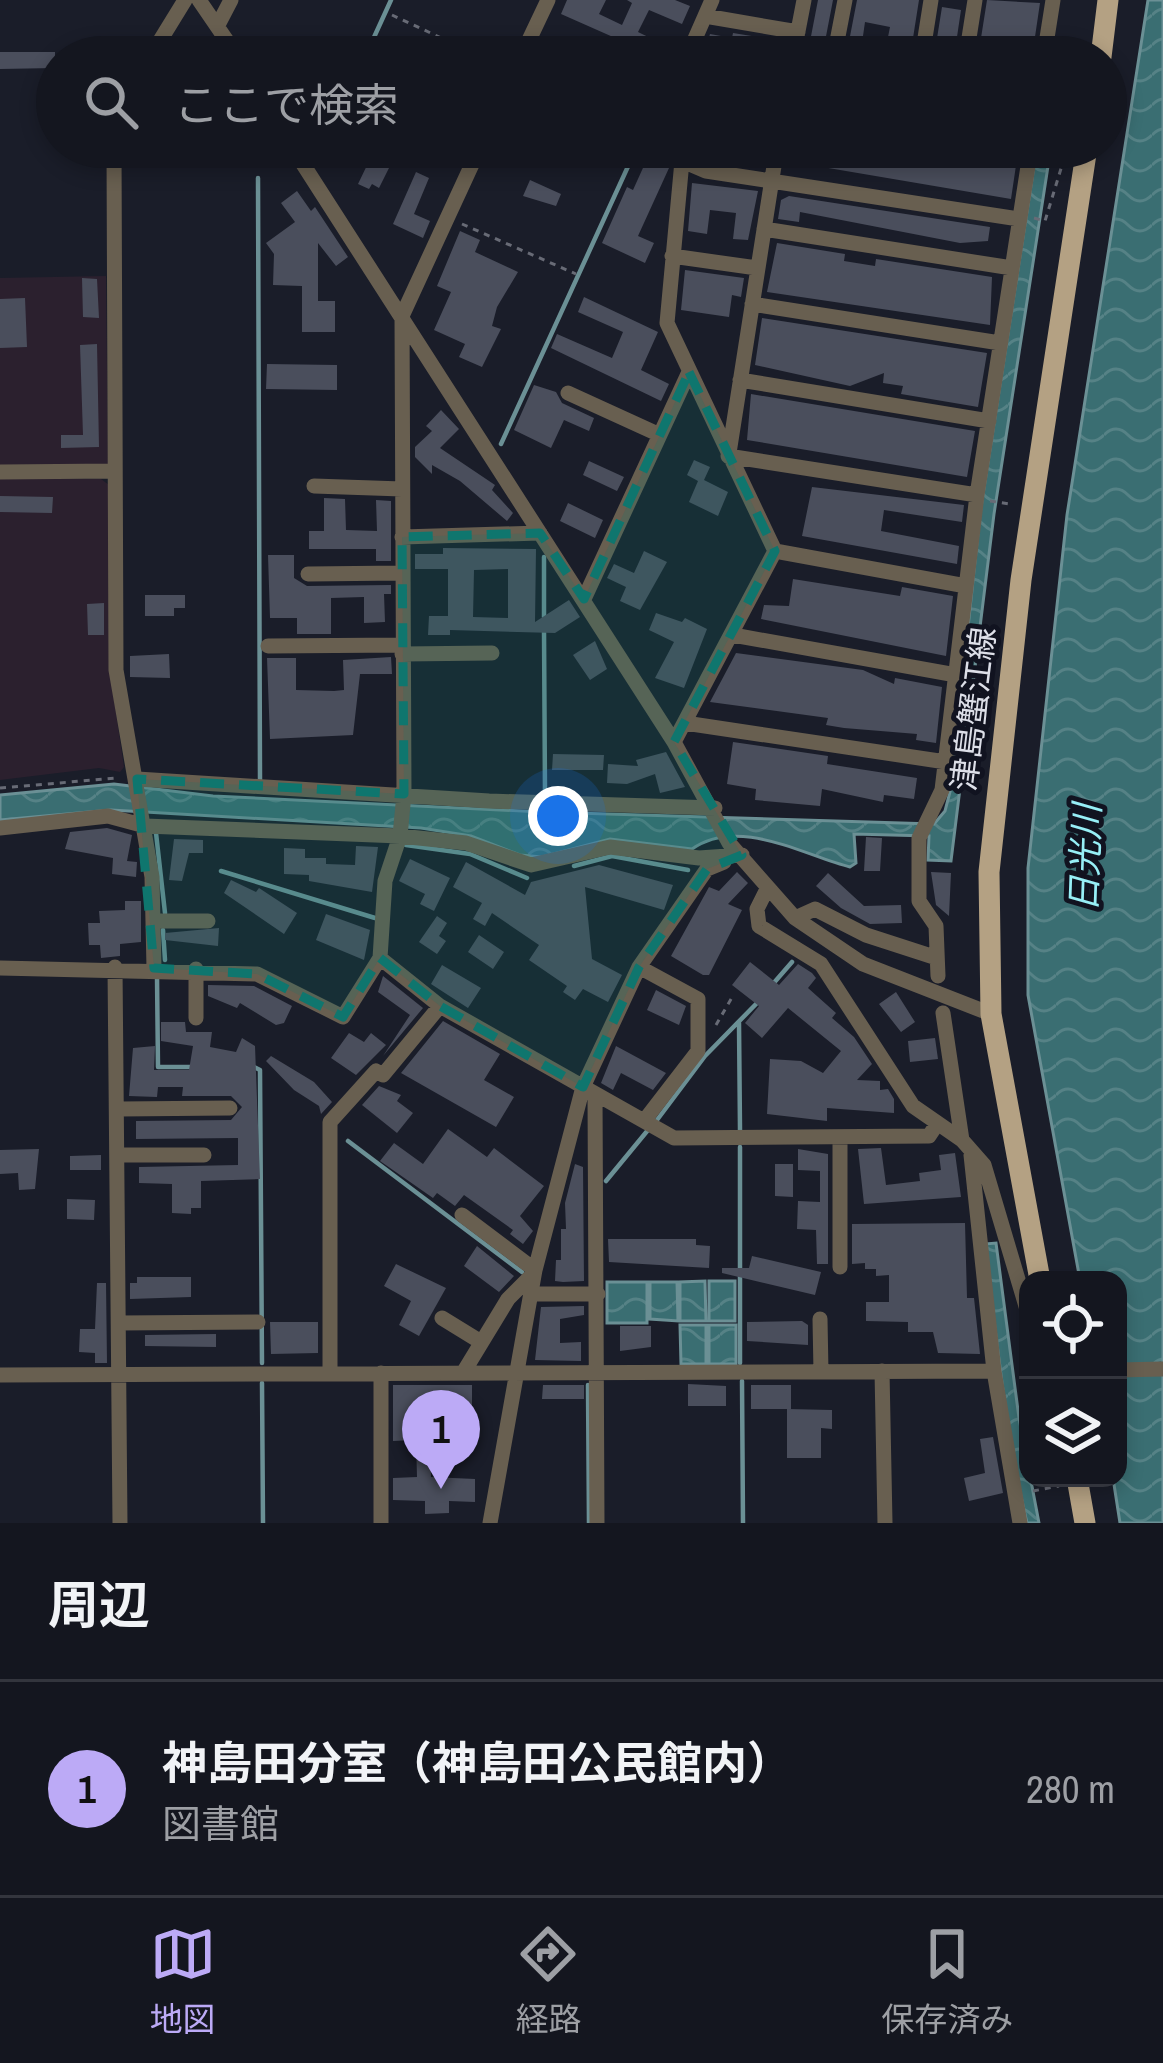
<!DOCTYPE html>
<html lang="ja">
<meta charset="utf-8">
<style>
body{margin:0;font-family:"Archivo Narrow","Noto Sans JP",sans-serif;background:#1d1f28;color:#f1f3f6}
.controls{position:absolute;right:36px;bottom:36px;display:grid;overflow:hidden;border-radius:24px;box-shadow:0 6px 18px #0003}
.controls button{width:108px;height:108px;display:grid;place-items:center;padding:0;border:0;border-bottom:3px solid #33353d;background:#14161f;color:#f1f3f6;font:60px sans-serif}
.you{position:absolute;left:558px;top:816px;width:42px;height:42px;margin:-30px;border:9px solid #fff;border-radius:50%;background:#1a73e8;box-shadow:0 0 0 18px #1a73e833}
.badge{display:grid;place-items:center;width:78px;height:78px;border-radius:50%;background:#bcaaf6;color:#111;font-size:39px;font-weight:700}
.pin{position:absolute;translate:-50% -99px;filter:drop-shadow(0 3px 6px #0008)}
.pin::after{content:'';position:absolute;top:63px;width:42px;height:36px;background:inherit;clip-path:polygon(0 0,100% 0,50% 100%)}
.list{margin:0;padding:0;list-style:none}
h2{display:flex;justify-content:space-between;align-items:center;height:156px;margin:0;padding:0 48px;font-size:51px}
h2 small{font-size:39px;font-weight:400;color:#9d9fa4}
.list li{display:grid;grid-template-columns:78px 1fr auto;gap:36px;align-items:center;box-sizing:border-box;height:216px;padding:0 48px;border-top:3px solid #33353d}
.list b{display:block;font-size:45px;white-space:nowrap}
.list p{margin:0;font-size:39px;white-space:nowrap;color:#9d9fa4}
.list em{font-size:39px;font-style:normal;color:#9d9fa4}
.icon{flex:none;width:66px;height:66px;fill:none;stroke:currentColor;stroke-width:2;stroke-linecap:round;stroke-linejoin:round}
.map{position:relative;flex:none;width:1163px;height:1523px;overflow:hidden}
.search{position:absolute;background:#14161f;box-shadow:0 6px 18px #0003;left:36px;right:36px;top:36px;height:132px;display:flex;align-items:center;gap:30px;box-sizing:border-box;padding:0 42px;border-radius:66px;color:#9d9fa4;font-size:45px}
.sheet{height:372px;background:#14161f}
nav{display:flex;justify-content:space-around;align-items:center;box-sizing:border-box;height:168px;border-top:3px solid #33353d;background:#14161f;font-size:33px;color:#9d9fa4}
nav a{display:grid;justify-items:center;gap:6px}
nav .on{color:#bcaaf6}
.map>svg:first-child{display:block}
.industrial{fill:#2b202e}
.water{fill:url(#water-waves);stroke:#6b9095;stroke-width:3}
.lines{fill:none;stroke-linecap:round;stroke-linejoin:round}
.stream{stroke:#6b9095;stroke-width:4.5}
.building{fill:#4a4e5c;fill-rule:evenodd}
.path{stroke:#686b76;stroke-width:3;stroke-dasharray:6 6;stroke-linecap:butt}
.minor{stroke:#685f50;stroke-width:15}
.major{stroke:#b4a183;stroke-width:21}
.marked{fill:#0f766e;fill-opacity:0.2;stroke:#0f766e;stroke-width:9;stroke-dasharray:24 15;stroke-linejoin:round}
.labels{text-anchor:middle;stroke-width:10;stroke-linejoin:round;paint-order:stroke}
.street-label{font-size:33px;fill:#dddfe8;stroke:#111320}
.water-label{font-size:36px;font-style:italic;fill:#97eff7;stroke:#111320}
</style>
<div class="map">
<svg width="1163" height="1523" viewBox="0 0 1163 1523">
<defs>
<pattern id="water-waves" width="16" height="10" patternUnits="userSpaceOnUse" patternTransform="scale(3)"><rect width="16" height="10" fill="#3a6e72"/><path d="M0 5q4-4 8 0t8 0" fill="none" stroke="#568286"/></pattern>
</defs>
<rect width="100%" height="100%" fill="#1a1d29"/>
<path class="industrial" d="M106 276 108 464 0 465V278Z
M0 479H101L109 485 111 679 124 767 120 772 99 768 0 780Z"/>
<path class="water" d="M1148 0H1163V1523H1120L1113 1478H1118V1280H1080L1028 995V868L1067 515Z
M1037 147H1051L994 514 951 861 928 860 929 836 854 834 856 863 850 867C805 856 739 816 692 849L610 839 542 857 520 855 471 836 421 828 111 810 0 820V795L114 784 213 796 542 812 934 824 945 811 951 788 980 514Z
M996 1243 1019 1418 1039 1523H1027L1011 1452 984 1244Z
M705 1281 706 1321H680V1282Z
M709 1281H735V1321H709Z
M607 1282H647V1323H607Z
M650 1282H677L678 1321 650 1319Z
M680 1325H706V1364H681Z
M709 1325H736V1364H709Z"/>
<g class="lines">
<path class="stream" d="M365 57 391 0
M318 159 323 147
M258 178 260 780
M501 444 636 149
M544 557V617
M544 629 545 795
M156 833 165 913
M406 845 470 854 527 878
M574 866 612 856 688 870
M221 871 375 918
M163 930 165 960
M157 976 158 1067H193
M772 985 792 962
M739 1023 740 1130
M252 1066 260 1070 262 1363
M657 1120 705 1056 757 1003
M348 1141 522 1272
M740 1147V1363
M606 1181 648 1130
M742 1381 743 1523
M262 1383 263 1523
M588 1385 589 1523"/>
</g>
<path class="building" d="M567 0H606L599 14 622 25 632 3 627 0H675L690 6 682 24 649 10 638 32 677 51 675 57H640L613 37 561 14Z
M818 0H833L822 57H807Z
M857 0H919L910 57H884L890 27 865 22 860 57H846Z
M987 0 1040 3 1032 57H978Z
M942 7 961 10 954 57H934Z
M733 33 782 41 779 57 705 52 710 34 732 38Z
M0 52H55V68L0 69Z
M709 147H763L760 167 708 155Z
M789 147 837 152V147L1018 152 1011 199 787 161Z
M371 157 390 166 379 188 372 184 369 189 358 184Z
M647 159 669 168 638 236 654 243 645 263 602 243 627 187 633 190Z
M416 172 429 178 414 214 430 221 423 238 393 224Z
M530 180 561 194 556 206 523 196Z
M692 183 758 191 748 240 733 239 736 213 710 210 707 234 688 231Z
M297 191 311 211 315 207 348 257 336 266 318 243V301H335V332H302V286L273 285 274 254 266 243 295 222 281 203Z
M789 196 990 227 988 241 960 243 800 212 799 222 778 219 781 200Z
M460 231 480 240 475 252 518 272 497 307 492 326 501 329 482 367 459 357 465 344 434 330 451 292 437 286Z
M777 243 845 254 844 261 875 266 876 259 992 277 990 325 767 292Z
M685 270 744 278 741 297 732 295 729 317 681 310Z
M82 278 97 279 99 318 83 317Z
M584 297 658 332 641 370 669 384 661 401 551 348 557 334 612 358 623 332 578 312Z
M25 298 27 347 0 348V299Z
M762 318 987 353 978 407 901 394 903 386 883 383 884 373 850 386 755 365Z
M97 344 99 447 61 448V435H83L80 345Z
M267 364 337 365V390L266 389Z
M534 385 556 392 562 403 594 418 589 431 564 420 551 448 514 430Z
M751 394 975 431 967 477 747 440Z
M441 410 459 429 440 448 495 485 492 490 513 513 507 521 460 481 432 465V474L415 457V447L432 431 426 426Z
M694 460 710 467 704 480 728 492 718 516 689 502 698 481 687 475Z
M589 461 624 477 617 491 583 475Z
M812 487 964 505 962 522 884 510 881 531 959 546 957 564 802 536Z
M0 496 53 497 52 513 0 512Z
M324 498 345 499 346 530 377 531 376 500 391 501V561H376V549H309V531H324Z
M568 503 603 520 595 538 560 521Z
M443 548 536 549 535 622 569 600 580 617 555 633 450 630V635H428L429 616H448V569H415V554H443ZM508 569V618L473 617 474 570Z
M644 551 667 562 640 610 620 601 626 587 607 578 614 564 634 573Z
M268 555H294V578L307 586 391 585V594H384L385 622 364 623V597L331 598V634H297V618H270Z
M793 579 900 596 902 587 953 596 946 656 761 619 764 605 789 606Z
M145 595H185V608H174V616H145Z
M104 603V635H88L87 604Z
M656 613 682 622 685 618 707 629 684 688 655 678 674 642 649 630Z
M595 641 607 669 590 680 573 655Z
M736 653 863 670 894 684 895 678 942 687 936 743 916 740 917 734 844 728 826 725 828 718 710 702Z
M169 654 170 678 130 677V656Z
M391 657 392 674H360L353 735 270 739 267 658H296V690L334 691 344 690 343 660Z
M733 742 828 756 827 764 917 778 914 799 884 795 883 802 822 789 820 806 755 800 756 789 727 784Z
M666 752 685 787 660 793 655 774 627 784 607 783 608 764 638 766 636 760Z
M553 754 604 755 603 770H552Z
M107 828 132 835 127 861 137 862 136 877 112 874 113 858 65 849 70 832Z
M866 837 882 838 880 871H864Z
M174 839 203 840V853H189L182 881 169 880Z
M356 846 378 847 372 892 309 881V875L284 874V848L305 849V858H326V864L355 865Z
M410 859 450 878 434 911 420 904 425 894 399 881Z
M466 862 525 895 531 882 599 865 673 885 664 910 585 887 592 959 622 975 608 1002 583 989 575 1000 563 992 567 986 529 960 539 945 492 913 485 926 473 919 482 903 453 887Z
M737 872 748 883 728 904 742 910 709 975H703L671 956 709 887 719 891Z
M931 872 951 873 949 916 936 905Z
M828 873 864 906 901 905 902 923 870 924 841 908 816 886Z
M231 880 256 892 259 888 297 913 284 934 224 893Z
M125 901H141V942L120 944V956L101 958 100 945H89L88 923H100L99 911 125 910Z
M326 914 370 930 364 960 316 940Z
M437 916 447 923 439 936 446 941 437 954 419 942Z
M219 928 218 946 165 940V933Z
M479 935 504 952 493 969 468 952Z
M750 962 779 985 798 964 812 973 816 978 808 988 836 1013 832 1018 854 1037 872 1064 857 1080 880 1081V1090L888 1089 894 1099V1113L827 1108V1121L767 1114 770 1059 801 1061 823 1073 841 1051 788 1008 762 1038 745 1023 759 1006 732 985Z
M442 965 481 988 468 1008 431 984Z
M383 976 423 1008 383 1056 410 1015 378 992Z
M208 985 254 986 292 1006 284 1023 276 1025 240 1003 237 1008 208 996Z
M656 990 686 1006 679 1025 647 1010Z
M896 992 915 1022 901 1032 879 1004Z
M443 1021 500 1054 484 1080 514 1097 496 1127 401 1073Z
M161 1022H185L186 1032H212L210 1047 236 1052 242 1038 255 1046 260 1179 201 1181V1208H191V1214L172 1213V1184L139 1183V1167L238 1165V1138L136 1139V1121L231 1120 242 1107 231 1096H182L183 1087H158L157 1097 129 1096 133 1048 155 1046 154 1070H189L193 1046 161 1041Z
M349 1033 364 1042 371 1033 386 1045 356 1075 331 1058Z
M935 1038 938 1059 910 1062 908 1041Z
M616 1046 666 1073 653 1090 621 1073 613 1090 601 1083Z
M271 1056 314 1082 332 1102 321 1114 319 1106 294 1090 266 1061Z
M379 1086 401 1095 397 1101 413 1113 397 1133 362 1105Z
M448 1129 487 1157 494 1148 544 1186 520 1216 533 1231 523 1244 510 1234 513 1230 464 1195 455 1206 437 1193 433 1198 380 1161 394 1143 423 1164Z
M881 1148 886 1185 920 1181 919 1173 941 1170 939 1155 955 1153 961 1197 864 1204 858 1149Z
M39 1149 35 1189 19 1190 18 1173 0 1174V1150Z
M798 1149 828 1154V1264H817L816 1230 797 1229 798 1201 820 1202V1171L798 1170Z
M101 1155V1170H70V1156Z
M575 1164 583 1167 584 1281 563 1282 555 1281 556 1260H561V1229H566L565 1203Z
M775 1164H793V1197L775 1196Z
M67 1199 95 1200 94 1220 67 1219Z
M965 1223 967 1298H974L980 1354 938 1353 933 1332H908V1322L866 1321V1302H889V1275L876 1276V1269H865V1263L852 1264V1224Z
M608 1239H696V1245L710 1246 709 1268 609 1262Z
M477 1246 514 1276 499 1292 464 1266Z
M752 1256 821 1272 815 1295 722 1273V1268H749Z
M396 1264 446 1288 419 1336 399 1325 411 1301 384 1286Z
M137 1277H191V1297L130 1299V1283H137Z
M97 1283H106L107 1363H95V1353L79 1352 80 1329H95Z
M584 1306V1315L560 1319V1343L581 1342V1361L535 1360 541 1307Z
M802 1321 808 1325V1345L747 1341V1322Z
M270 1322H318V1353L271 1354Z
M620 1326H651V1347L620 1351Z
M216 1334V1347L145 1346V1335Z
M688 1384 726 1386V1406H688Z
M393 1385H472V1406L429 1405 431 1477 475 1479V1502L449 1501V1513L425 1514V1501L393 1500V1478L417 1477 416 1440 393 1441Z
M543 1385H584V1399H542Z
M751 1385H791V1409H751Z
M787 1409 832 1410V1429L821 1428V1458H787Z
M993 1437 1003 1493 969 1501 964 1478 985 1473 980 1439Z"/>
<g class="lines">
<path class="path" d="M392 15 482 57
M1034 218 1045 221 1067 149
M462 224 576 274
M990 501 1010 504
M0 788 117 778
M716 1025 734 994
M1033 1491 1059 1486"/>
<path class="minor" d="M199 0 238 57
M705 16 798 32
M219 23 231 0
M150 57 185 0
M521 57 548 0
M687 57 712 0
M793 57 804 0
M834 57 845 0
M922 57 931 0
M966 57 975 0
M1044 57 1053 0
M114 147 116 670 152 877 154 968
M292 147 674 742 729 843 795 918 863 964 991 1014
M650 147 706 171 1019 219
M764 229 1012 268
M672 256 757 268
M752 304 1000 343
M740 380 989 421
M568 393 660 435
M729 453 777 147
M728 456 977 495
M0 472 114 471
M314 486 402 489
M402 537 540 533
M775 551 966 586
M308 574 402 573
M584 599 689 372
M733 635 956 675
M268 646 402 645
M402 654 492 653
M685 723 946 762
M674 742 775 551 667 323 682 161
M137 779 489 801 715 808
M0 828 108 816 145 826 400 836 466 843 531 865 610 847 699 858 742 855
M767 889 757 909 759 926 821 964 913 1106 962 1140 984 1165 1028 1313
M795 918 815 909 866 935 937 958
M153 921H208
M380 958 440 1006 674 1138 929 1136 937 1124
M115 967 120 1523
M639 967 698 999V1051L644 1121
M0 968 257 974 343 1017 380 958 385 881 400 836 404 794 402 316 480 147
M938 976 936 926 919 901V838L942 790 977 495 1031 147
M943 1013 962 1140
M196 1018V969
M595 1094 597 1523
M120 1109 230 1108
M840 1139V1267
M120 1155H204
M971 1155 994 1371 1020 1523
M462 1215 535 1270
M533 1294H598
M442 1318 481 1342
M820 1319 821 1372
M119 1323 258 1322
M1118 1370 1163 1369
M882 1371 885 1523
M330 1373V1122L376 1071 383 1075 440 1006
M381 1373V1523
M463 1373 508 1299 534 1273
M0 1375 994 1371
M490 1523 535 1270 583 1087 639 967 707 869 724 862"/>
<path class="major" d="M1101 57 1108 0
M1040 1280 991 1014 989 872 1021 580 1087 147
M1077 1478 1085 1523"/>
</g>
<path class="marked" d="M689 372 775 551 674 742 742 855 707 869 639 967 583 1087 440 1006 380 958 343 1017 257 974 154 968 137 779 404 794 402 537 540 533 584 599Z"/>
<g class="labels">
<g class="street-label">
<text transform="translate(973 709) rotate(-83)" y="12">津島蟹江線</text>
</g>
<g class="water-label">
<text transform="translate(1085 858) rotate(-88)" y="13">日光川</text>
</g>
</g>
</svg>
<div class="controls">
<button><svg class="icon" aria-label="locate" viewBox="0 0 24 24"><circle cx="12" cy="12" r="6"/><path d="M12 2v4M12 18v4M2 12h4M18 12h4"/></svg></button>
<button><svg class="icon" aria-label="layers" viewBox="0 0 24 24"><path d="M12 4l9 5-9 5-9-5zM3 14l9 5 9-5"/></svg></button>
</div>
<div class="you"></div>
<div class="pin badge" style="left:441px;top:1489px">1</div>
<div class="search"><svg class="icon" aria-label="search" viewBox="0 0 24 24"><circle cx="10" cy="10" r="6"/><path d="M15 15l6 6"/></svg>ここで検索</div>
</div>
<section class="sheet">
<h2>周辺<small></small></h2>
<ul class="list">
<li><span class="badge">1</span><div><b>神島田分室（神島田公民館内）</b><p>図書館</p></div><em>280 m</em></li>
</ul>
</section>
<nav>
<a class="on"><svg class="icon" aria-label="map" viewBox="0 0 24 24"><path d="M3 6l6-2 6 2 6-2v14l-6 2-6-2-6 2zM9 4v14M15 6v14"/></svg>地図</a>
<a><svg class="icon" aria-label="directions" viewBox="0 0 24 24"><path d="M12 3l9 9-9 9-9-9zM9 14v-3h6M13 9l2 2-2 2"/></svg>経路</a>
<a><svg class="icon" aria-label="saved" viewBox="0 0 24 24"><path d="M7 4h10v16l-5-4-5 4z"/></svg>保存済み</a>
</nav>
